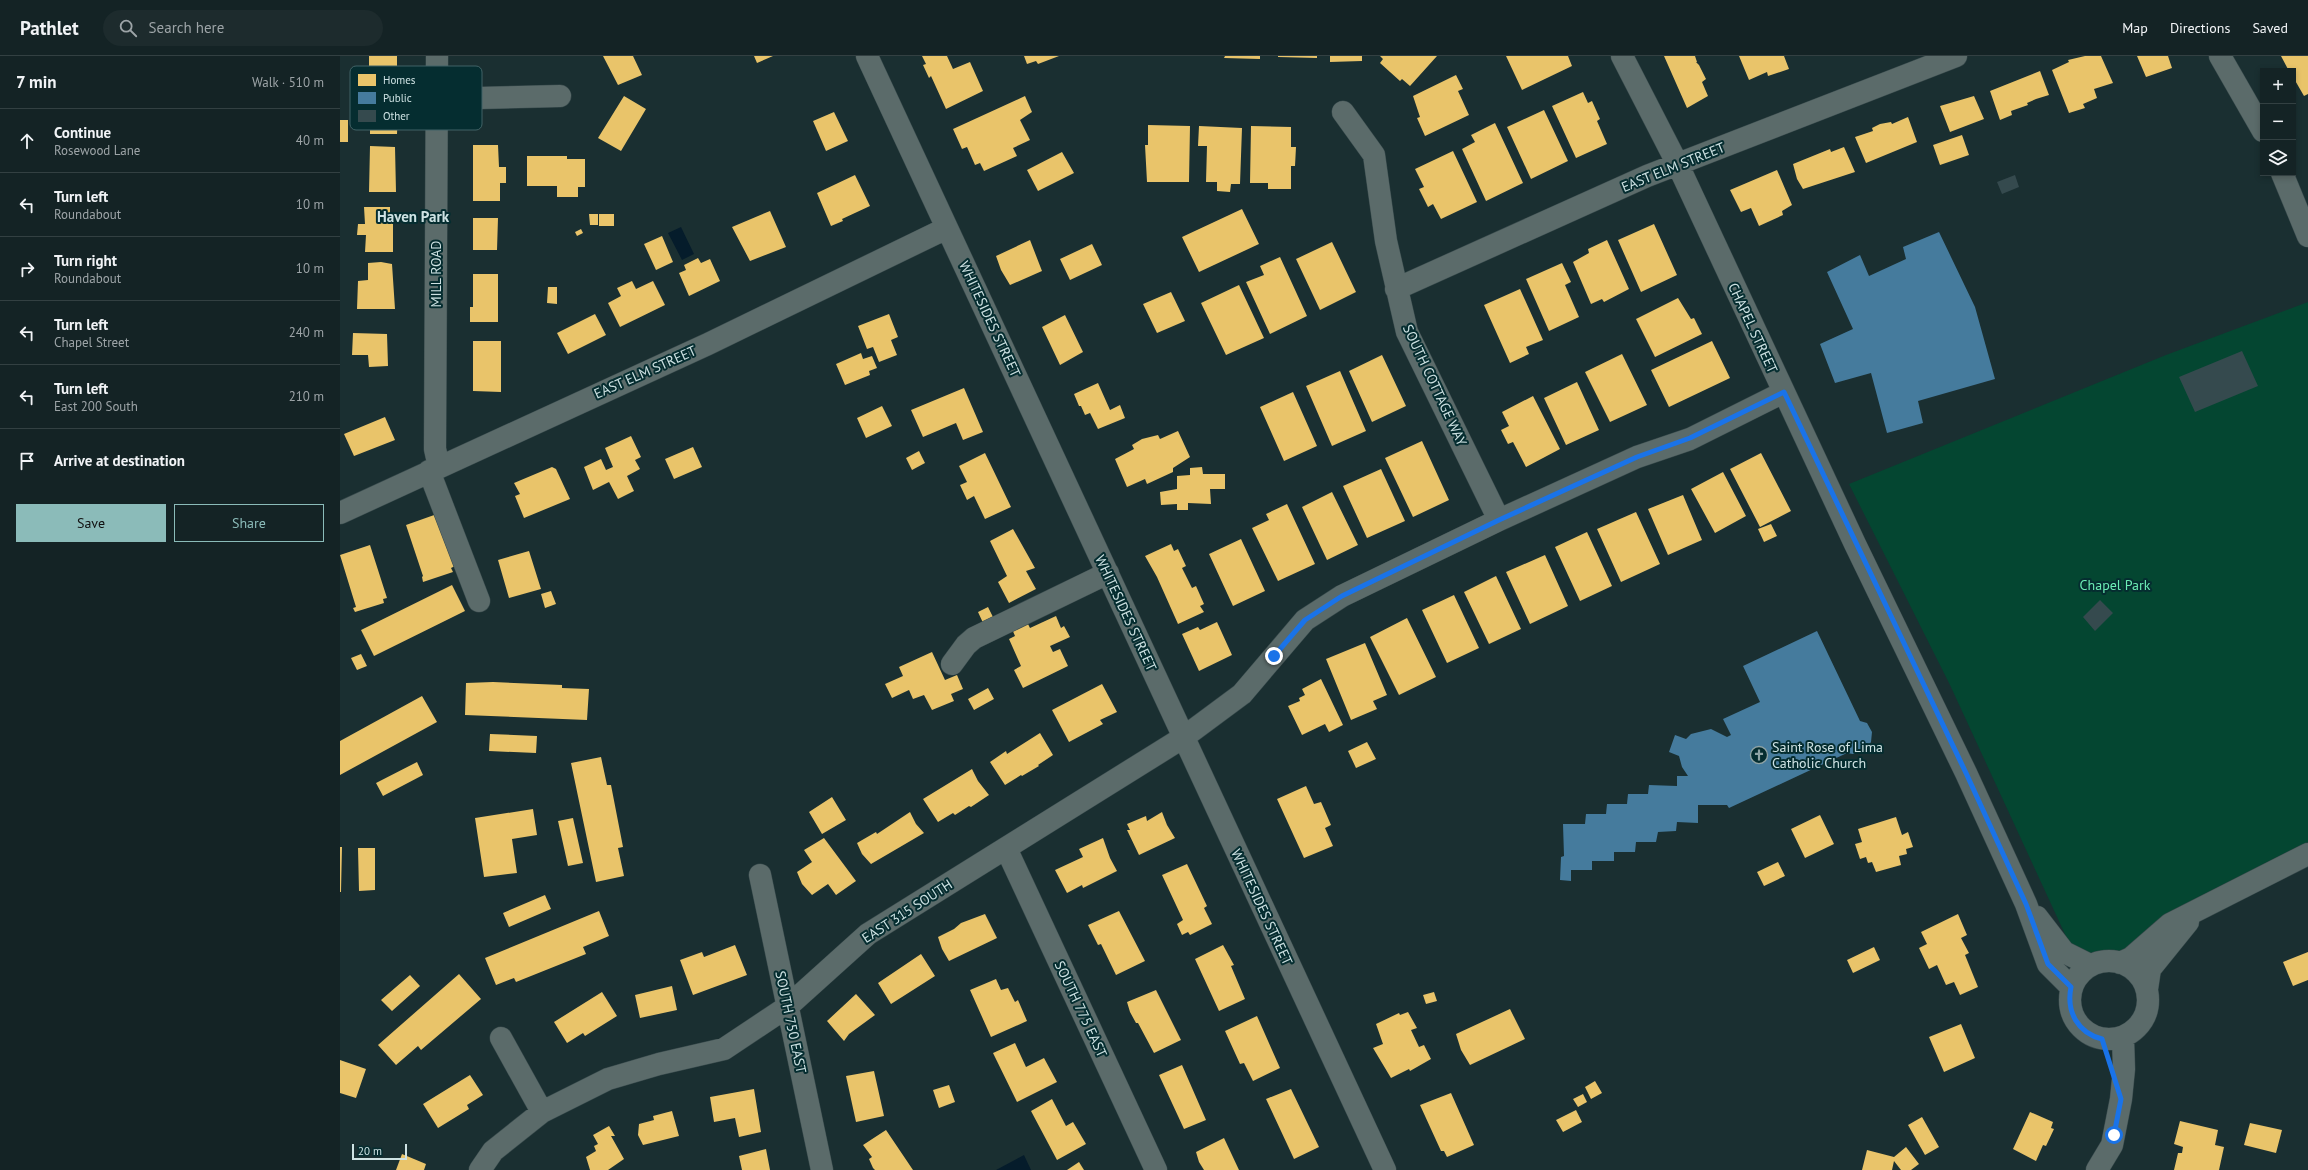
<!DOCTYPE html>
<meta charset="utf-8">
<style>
body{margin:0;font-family:"PT Sans",sans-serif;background:#1d2b2d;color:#f1f3f6}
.controls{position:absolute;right:12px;top:12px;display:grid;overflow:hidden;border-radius:0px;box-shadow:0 2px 6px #0003}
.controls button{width:36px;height:36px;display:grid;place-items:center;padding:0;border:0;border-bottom:1px solid #334042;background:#142325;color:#f1f3f6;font:20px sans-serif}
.scale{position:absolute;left:12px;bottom:10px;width:55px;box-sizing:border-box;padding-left:4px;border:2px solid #cee2e3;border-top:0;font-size:11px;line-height:14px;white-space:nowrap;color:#cee2e3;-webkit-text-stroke:3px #052d30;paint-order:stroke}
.stop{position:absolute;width:12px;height:12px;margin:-9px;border:3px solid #1a73e8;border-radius:50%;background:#fff}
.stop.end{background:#1a73e8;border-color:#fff;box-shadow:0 1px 4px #0008}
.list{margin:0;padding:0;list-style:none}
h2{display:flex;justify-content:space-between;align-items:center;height:52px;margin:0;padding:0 16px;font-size:17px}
h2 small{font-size:13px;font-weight:400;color:#9da4a7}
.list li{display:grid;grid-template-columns:26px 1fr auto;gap:12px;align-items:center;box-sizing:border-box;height:64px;padding:0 16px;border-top:1px solid #334042}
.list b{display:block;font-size:15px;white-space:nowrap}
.list p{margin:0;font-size:13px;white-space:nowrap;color:#9da4a7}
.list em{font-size:13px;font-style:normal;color:#9da4a7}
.actions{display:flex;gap:8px;padding:12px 16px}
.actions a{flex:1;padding:9px 0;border:1px solid #8bbbb9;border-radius:0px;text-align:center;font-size:14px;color:#8bbbb9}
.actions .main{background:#8bbbb9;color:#111}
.icon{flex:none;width:22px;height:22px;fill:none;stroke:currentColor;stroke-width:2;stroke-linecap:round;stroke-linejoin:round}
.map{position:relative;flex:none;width:1968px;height:1114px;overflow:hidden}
header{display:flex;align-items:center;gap:24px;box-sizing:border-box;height:56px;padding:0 20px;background:#142325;border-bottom:1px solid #334042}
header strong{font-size:19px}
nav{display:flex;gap:22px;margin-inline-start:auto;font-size:14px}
.search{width:280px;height:36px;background:#1d2b2d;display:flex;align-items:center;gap:10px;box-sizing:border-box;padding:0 14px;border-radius:22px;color:#9da4a7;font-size:15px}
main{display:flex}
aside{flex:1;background:#142325}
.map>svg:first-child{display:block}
.green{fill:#044631}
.water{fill:#051c2b}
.homes{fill:#e9c46a}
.public{fill:#457b9d}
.building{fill:#354a4e}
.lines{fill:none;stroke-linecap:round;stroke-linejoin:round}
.minor-casing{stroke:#384a4c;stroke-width:23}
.minor{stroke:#5b6b6a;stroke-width:22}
.route{stroke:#1a73e8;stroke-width:5}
.labels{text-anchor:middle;stroke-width:4;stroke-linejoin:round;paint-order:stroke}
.street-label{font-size:14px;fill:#cee2e3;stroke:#052d30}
.park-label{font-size:14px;fill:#6cedb4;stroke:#052d30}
.poi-label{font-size:14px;fill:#cee2e3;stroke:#052d30;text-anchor:start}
.neighbourhood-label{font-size:15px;font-weight:bold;fill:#cee2e3;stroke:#052d30}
.key{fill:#052d30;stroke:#416366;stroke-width:1}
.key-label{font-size:11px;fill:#cee2e3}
</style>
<header>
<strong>Pathlet</strong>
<div class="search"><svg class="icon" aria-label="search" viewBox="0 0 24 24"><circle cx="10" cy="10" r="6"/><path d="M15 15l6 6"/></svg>Search here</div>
<nav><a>Map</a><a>Directions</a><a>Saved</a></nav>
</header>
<main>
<aside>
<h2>7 min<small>Walk · 510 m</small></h2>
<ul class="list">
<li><svg class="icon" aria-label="ahead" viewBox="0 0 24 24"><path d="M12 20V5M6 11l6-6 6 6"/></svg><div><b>Continue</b><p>Rosewood Lane</p></div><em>40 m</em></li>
<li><svg class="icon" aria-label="left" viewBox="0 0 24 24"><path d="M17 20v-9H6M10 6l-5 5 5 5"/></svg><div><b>Turn left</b><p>Roundabout</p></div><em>10 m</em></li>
<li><svg class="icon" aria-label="right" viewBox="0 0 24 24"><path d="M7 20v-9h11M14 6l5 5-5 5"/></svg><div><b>Turn right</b><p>Roundabout</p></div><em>10 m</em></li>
<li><svg class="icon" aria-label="left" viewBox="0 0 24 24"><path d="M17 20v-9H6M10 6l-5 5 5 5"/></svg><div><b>Turn left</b><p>Chapel Street</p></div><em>240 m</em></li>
<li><svg class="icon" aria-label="left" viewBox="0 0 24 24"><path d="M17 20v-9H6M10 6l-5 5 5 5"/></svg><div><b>Turn left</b><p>East 200 South</p></div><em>210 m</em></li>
<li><svg class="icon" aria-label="arrive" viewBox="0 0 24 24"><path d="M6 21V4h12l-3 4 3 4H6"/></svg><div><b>Arrive at destination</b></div></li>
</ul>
<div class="actions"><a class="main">Save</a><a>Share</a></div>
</aside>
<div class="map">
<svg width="1968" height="1114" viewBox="0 0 1968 1114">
<rect width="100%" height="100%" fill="#1a2f31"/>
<path class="green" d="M1968 246V786L1829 862 1781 902 1761 903 1730 889 1610 629 1509 428 1826 299Z"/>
<path class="water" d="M341 171 354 198 342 204 328 177Z
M684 1099 691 1114H656Z"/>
<path class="homes" d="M29 0H57V20H29Z
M263 0H293L302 19 278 29Z
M414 0H433L417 7Z
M582 0H607L613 13 630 6 643 35 606 53 591 20 589 22 583 9 586 8Z
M684 0H719L698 8 696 5 687 8Z
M885 0H920V3L884 2Z
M938 0H977V2L938 1Z
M990 0H1022V5L990 6Z
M1040 0H1097L1070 30 1062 23 1060 25 1040 7 1043 3Z
M1166 0H1228L1232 10 1182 34Z
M1324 0H1355L1357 6H1356L1359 9 1366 23 1362 26 1368 40 1347 52Z
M1399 0H1444L1449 13 1428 20 1427 16 1409 24Z
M1745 0H1761L1773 27 1754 33 1757 42 1743 48 1745 52 1729 57 1712 14 1729 6 1728 4Z
M1797 0H1828L1832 12 1806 21Z
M1941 0H1968V38L1964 40 1953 21V15H1949Z
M1700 15 1709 39 1696 43 1687 47 1688 49 1671 55 1672 59 1660 64 1650 35Z
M1116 19 1123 33 1118 35 1129 59 1085 80 1077 62 1080 61 1073 40Z
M30 31H59L57 78H30Z
M1243 36 1248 47 1252 45 1260 63 1257 65 1267 88 1236 102 1212 50Z
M284 40 306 53 281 95 258 82Z
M685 40 692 56 680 64 690 84 673 92 677 100 644 115 640 107 635 109 627 91 622 93 613 73Z
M1634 40 1644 63 1610 76 1600 50Z
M1204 54 1228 105 1191 123 1167 71Z
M494 56 508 85 486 95 473 65Z
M1568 61 1577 86 1526 107 1515 81 1533 75 1532 72 1540 68 1551 66 1552 68Z
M0 64H8V86H0Z
M1155 67 1183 127 1146 145 1122 93 1135 86 1131 79Z
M808 69 850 70 849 126H807L805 89H808Z
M859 70 902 72 900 128H891L890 136 877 135V126H866L867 90H858Z
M911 70 951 71V91H956L955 110H951V133H928V127H910Z
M1622 79 1629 99 1600 109 1593 89Z
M133 89H158L159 111H166V127H160V145H133Z
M30 90 55 91 56 136H29Z
M1504 91 1515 116 1463 133 1457 123 1453 108 1490 93 1491 96Z
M1113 95 1137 146 1101 163 1093 148 1088 151 1079 133 1084 131 1075 113Z
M722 96 734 117 698 135 687 114Z
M187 100H227V103H245V131H238V141H217V130H187Z
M1437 114 1452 149 1442 155 1443 159 1419 170 1411 152 1401 156 1390 134Z
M515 119 530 150 502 163 503 165 491 170 477 137Z
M24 151H50V161H53V196H25L26 179H17L18 168H25Z
M902 153 919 188 859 216 842 181Z
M430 155 446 191 410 205 392 171Z
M249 158H258V169H250Z
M259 158H274V170H259Z
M133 162H158L157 194H133Z
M1314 168 1337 219 1301 236 1278 184Z
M241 173 243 177 237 180 235 176Z
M322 180 333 206 316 214 304 188Z
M690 184 702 215 670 229 661 214 656 200Z
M1267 184 1289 233 1264 246 1262 243 1251 248 1233 206 1249 197 1248 193Z
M992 186 1016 236 980 254 956 203Z
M752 188 762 209 730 224 720 203Z
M940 201 967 260 930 278 906 226 924 219 920 210Z
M358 202 361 207 370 203 380 225 349 240 339 217 346 214 344 209Z
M41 206 52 208 55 253H17L18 225 28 224V207Z
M1222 207 1231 226 1225 229 1239 261 1209 275 1186 223Z
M133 218H158V266H130V251H133Z
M292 225 296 233 313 225 325 249 280 271 268 247 281 240 277 232Z
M899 229 924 282 886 299 861 247Z
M208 231H217V248L207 247Z
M1180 233 1203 284 1186 291 1189 298 1170 307 1144 249Z
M831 236 845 265 817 277 803 248Z
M1338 242 1351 263 1354 262 1362 278 1315 301 1296 263Z
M255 258 266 279 228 298 217 277Z
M549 258 558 281 551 284 557 299 539 306 533 291 527 293 518 270Z
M725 259 743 296 720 309 702 271Z
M13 277 47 278 48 310 29 311 28 299H12Z
M133 285H161V336L133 335Z
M1372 285 1390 322 1329 351 1311 314Z
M521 297 523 303 532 300 537 312 529 315 530 319 505 329 496 308Z
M1282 298 1307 349 1270 366 1245 316Z
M1042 299 1066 350 1032 366 1009 315Z
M1000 315 1026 375 992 390 966 330Z
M1237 326 1259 374 1226 389 1204 342Z
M758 327 770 354 780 349 785 362 758 373 750 357 745 359 741 350H739L734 338Z
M624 332 643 376 623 384 616 367 583 381 571 354Z
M953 336 977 390 944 405 920 351Z
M1193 340 1220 393 1186 411 1173 386 1168 388 1161 374 1169 370 1162 356Z
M542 350 552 370 526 382 517 362Z
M45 361 55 384 14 400 4 378Z
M838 375 850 401 833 412V416L807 428 805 423 787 431 775 403 794 393 792 389 802 383 818 379 820 383Z
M291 380 301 401 295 404 300 413 287 420 294 435 278 443 269 426 253 434 244 411 261 403 266 414 273 411 265 392Z
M1082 385 1109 444 1073 461 1045 402Z
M353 391 362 411 334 423 325 403Z
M579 395 585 407 572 414 566 402Z
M645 397 671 451 645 463 634 440 627 444 620 429 627 426 619 410Z
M1421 397 1451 455 1420 471 1390 413Z
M212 411 216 413 230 443 184 462 175 440 180 438 174 427Z
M862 411 863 418H885V433H870L871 448 848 447V454H837V448L821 449 820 436 837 433V420L850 419V412Z
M1041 413 1065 465 1027 482 1003 430Z
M1383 416 1406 460 1375 477 1351 433Z
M992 436 1018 489 987 504 962 451Z
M1343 439 1362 484 1328 499 1308 453Z
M947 448 975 508 938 525 912 472 929 464 926 458Z
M1296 456 1320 508 1281 526 1257 473Z
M97 458 115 510 111 512 113 516 83 526 82 521 83 520 66 469Z
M1431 468 1437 480 1424 486 1418 473Z
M673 473 695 512 686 515 696 533 669 547 658 526 667 520 650 485Z
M1247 476 1272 530 1240 545 1215 491Z
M901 483 925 535 893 550 869 498Z
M831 488 834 495 838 493 846 510 842 512 852 532 856 530 864 548 860 550 864 556 838 568 817 521 805 500Z
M30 489 47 542 43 543 44 547 15 556 13 552 16 551 0 499Z
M189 495 201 533 169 542 158 504Z
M1205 499 1228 550 1190 568 1166 516Z
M1156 520 1181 573 1149 588 1124 536Z
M112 529 125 555 34 600 21 574Z
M211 535 216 548 205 552 201 538Z
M1114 539 1139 592 1107 607 1082 554Z
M648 551 654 563 644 569 638 556Z
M716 560 721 572 724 570 730 581 710 590 713 596 720 593 728 610 683 632 674 614 681 610 669 583 675 580 672 573 687 566 690 572Z
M1067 562 1096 621 1059 639 1030 581Z
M877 566 892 599 859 615 842 578 858 571 860 574Z
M1025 587 1047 639 1033 645 1037 653 1011 664 986 603Z
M592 596 605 624 617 619 623 633 611 638 614 645 592 654 584 639 573 643 569 634 552 642 545 628 563 620 559 611Z
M21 598 27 610 17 614 11 602Z
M981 623 1003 669 989 676 985 668 962 679 948 650 960 645 959 642 965 639 962 633Z
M153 626 222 629V632L249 633 247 664 125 659 126 627Z
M762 628 777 656 760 664 763 668 729 686 712 654Z
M648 632 654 643 634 654 628 643Z
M82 640 97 666 0 719V685Z
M700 677 713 699 698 709 699 710 682 720 681 719 665 729 650 706 666 695 667 698Z
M150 678 197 680 196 697 149 695Z
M1027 686 1036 703 1016 712 1008 695Z
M261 701 267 729H271L283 791 278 792 284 820 256 826 231 707Z
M77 706 83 719 43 740 36 727Z
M632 713 638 725 649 739 631 751 629 750 615 759 613 757 598 766 583 743Z
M966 730 974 748 981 746 991 769 985 772 993 790 964 802 937 743Z
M492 741 506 764 482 778 469 756Z
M193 753 197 779 172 783 177 817 144 821 135 762Z
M570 756 576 768 584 777 531 808 522 798 517 787 536 776 537 778Z
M822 756 827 769 835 782 799 799 787 774H790L787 768 806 760 807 765Z
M1480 759 1494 788 1465 802 1451 773Z
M1556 761 1562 779 1568 776 1573 791 1566 793 1567 798 1559 800 1561 809 1536 816 1532 806 1528 807 1526 801 1520 803 1515 788 1522 786 1518 773Z
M233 762 243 807 228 810 218 765Z
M484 782 516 825 496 839 488 828 472 839 462 828 457 816 472 806 464 794Z
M763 782 770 802 777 815 743 832 742 829 727 837 715 814 743 801 739 793Z
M0 791H2L1 836H0Z
M18 792H35V834L19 835Z
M1438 806 1445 820 1424 830 1417 816Z
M847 808 867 850 864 852 872 868 850 879 848 876 842 879 837 868 843 864 822 819Z
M205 839 211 853 169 871 163 857Z
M259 855 269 880 243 891 246 898 176 926 174 922 156 929 145 902Z
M779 855 805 905 776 919 761 888 758 889 748 869Z
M645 858 657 882 609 905 602 893 598 881 614 873 621 867Z
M1618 858 1627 879 1621 882 1629 897 1625 899 1638 931 1620 939 1614 926 1606 929 1597 909 1589 913 1579 892 1587 888 1581 876Z
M395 889 407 919 353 939 340 904 362 896 364 901Z
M883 889 894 909 891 910 905 943 879 955 855 903Z
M1534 891 1540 904 1513 917 1507 904Z
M1968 896V924L1953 930 1943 906Z
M581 898 595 920 551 948 538 927Z
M119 918 141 943 81 994 78 990 56 1009 38 989Z
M70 919 80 930 52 955 41 944Z
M656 923 661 934 668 932 675 946 678 944 687 965 651 981 630 934Z
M332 930 337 954 300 962 295 939Z
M816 934 841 984 814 997 798 967H796L790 956 787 946Z
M262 936 277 960 245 980 243 977 227 987 214 966Z
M1094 936 1097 945 1086 948 1083 939Z
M516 938 535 959 509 978 504 985 487 965Z
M1170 953 1185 983 1130 1009 1121 994 1116 978Z
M1068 956 1077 972 1071 974 1079 991 1084 989 1091 1003 1070 1015 1069 1013 1051 1022 1033 992 1043 988 1036 968 1059 957 1060 959Z
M917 960 940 1012 913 1025 904 1007 900 1008 885 975Z
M1621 968 1635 1002 1604 1016 1589 981Z
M675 987 686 1011 704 1002 717 1026 677 1046 653 997Z
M0 1004 26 1013 16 1042 0 1037Z
M842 1009 866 1064 844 1073 819 1019Z
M534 1015 544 1060 516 1066 506 1020Z
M130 1019 143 1039 127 1049 129 1053 98 1072 83 1048Z
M1255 1025 1262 1037 1251 1043 1245 1031Z
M609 1029 615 1046 599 1052 593 1034Z
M414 1033 421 1076 399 1081 395 1062 374 1066 370 1041Z
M951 1033 979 1091 954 1103 926 1043Z
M1111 1037 1134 1089 1107 1101 1104 1095H1101L1080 1049Z
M1243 1038 1247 1046 1238 1051 1233 1043Z
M712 1043 726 1070 733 1066 746 1088 717 1104 691 1055Z
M1236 1054 1242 1066 1223 1076 1216 1064Z
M332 1055 339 1080 303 1089 298 1079 299 1068 314 1064 313 1060Z
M1690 1056 1713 1066 1711 1072 1714 1073 1706 1090 1703 1089 1696 1105 1673 1093Z
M1582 1061 1599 1091 1585 1099 1568 1069Z
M1840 1065 1878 1074 1875 1089 1884 1091 1879 1114H1834L1838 1097H1842L1843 1091 1834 1088Z
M1910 1067 1942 1074 1936 1097 1904 1089Z
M269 1070 275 1080H271L284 1103 268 1114H250L246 1101 256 1095 254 1090 258 1088 253 1079Z
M546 1074 573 1114H535L533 1112 529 1103 532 1101 523 1089Z
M884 1082 899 1114H864L859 1106 856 1096Z
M1566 1091 1579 1108 1571 1114H1561L1554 1105 1552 1114H1522L1527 1094 1554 1101Z
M426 1093 430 1114H402L399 1100Z
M62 1098 86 1108 84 1114H56Z
M739 1106 744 1114H727Z"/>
<path class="public" d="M1599 176 1635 251 1655 323 1578 345 1583 367 1547 377 1531 317 1495 327 1480 288 1513 273 1487 216 1520 199 1529 220 1566 203 1563 191Z
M1477 575 1520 665 1527 667 1532 676 1531 686 1525 695 1513 698 1507 697 1389 752 1387 749H1358V767L1337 766 1336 775 1318 776 1316 786H1296L1295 796H1274V805H1252V814H1231V825L1220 824 1221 801 1224 800 1223 768H1245L1246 758H1266L1267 748H1287L1288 738H1308L1309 729 1337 730V720H1348L1342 711 1339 700 1329 696 1335 679 1346 683 1351 678 1371 673 1387 681 1391 679 1383 663 1420 646 1403 610Z"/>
<path class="building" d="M1675 119 1679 131 1662 138 1657 126Z
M1902 295 1918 330 1855 356 1839 321Z
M1760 544 1773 557 1755 575 1743 561Z"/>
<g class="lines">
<g class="minor-casing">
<path id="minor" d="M97 0 95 393 99 411
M527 0 1045 1114
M1282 0 1338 109 1515 488 1626 717 1686 848 1708 908 1731 931
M1880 0 1923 75
M97 43 220 40
M1003 56 1034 99 1046 185 1067 276 1159 464
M1942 117 1968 180
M1056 233 1307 120 1616 0
M89 415 139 545
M0 457 368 288 607 172
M612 608 626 589 634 582 768 517
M666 792 816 1114
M420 819 482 1114
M1697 861 1724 896 1750 909
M1730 944a39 39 0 1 1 78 0a39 39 0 1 1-78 0Z
M1780 907 1791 902 1830 868 1968 798
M1807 933 1810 913 1848 866
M161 982 202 1056
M140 1114 153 1095 202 1056 268 1023 319 1008 384 993 447 951 528 878 844 681 902 638 965 564 1002 540 1159 464 1297 401 1350 383 1444 336
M1757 1114 1772 1089 1781 1043 1784 1013 1783 982"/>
</g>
<use href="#minor" class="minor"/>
</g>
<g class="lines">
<path class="route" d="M934 600 965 564 1002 540 1159 464 1297 401 1350 382 1444 336 1626 717 1686 848 1708 908 1731 931C1726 956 1738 977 1762 983L1781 1043 1774 1079"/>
</g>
<defs>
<g id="church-ring" transform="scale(0.9)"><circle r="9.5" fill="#052d30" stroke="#8fa3a5" stroke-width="1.5"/><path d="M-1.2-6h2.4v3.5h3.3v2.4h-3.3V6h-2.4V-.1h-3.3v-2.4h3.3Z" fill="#8fa3a5"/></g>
</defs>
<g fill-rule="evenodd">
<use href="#church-ring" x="1419" y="699"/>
</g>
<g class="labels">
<g class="street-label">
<text transform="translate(1333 111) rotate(-22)" y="5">EAST ELM STREET</text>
<text transform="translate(96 218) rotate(-90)" y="5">MILL ROAD</text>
<text transform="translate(650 263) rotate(65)" y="5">WHITESIDES STREET</text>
<text transform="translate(1413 272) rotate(65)" y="5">CHAPEL STREET</text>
<text transform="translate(305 316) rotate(-24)" y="5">EAST ELM STREET</text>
<text transform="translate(1095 329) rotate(65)" y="5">SOUTH COTTAGE WAY</text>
<text transform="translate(786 557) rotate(65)" y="5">WHITESIDES STREET</text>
<text transform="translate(922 851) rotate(65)" y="5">WHITESIDES STREET</text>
<text transform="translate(567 855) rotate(-33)" y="5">EAST 315 SOUTH</text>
<text transform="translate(741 953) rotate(65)" y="5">SOUTH 775 EAST</text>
<text transform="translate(451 966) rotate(78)" y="5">SOUTH 750 EAST</text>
</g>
<g class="park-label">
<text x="1775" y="534">Chapel Park</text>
</g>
<g class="poi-label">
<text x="1432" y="696">Saint Rose of Lima<tspan x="1432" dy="16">Catholic Church</tspan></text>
</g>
<g class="neighbourhood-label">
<text x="73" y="166">Haven Park</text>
</g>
</g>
<rect x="10" y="10" width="132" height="64" rx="6" class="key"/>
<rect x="18" y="18" width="18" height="12" fill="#e9c46a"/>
<rect x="18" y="36" width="18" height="12" fill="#457b9d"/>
<rect x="18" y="54" width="18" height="12" fill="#354a4e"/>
<g class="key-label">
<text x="43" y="28">Homes</text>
<text x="43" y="46">Public</text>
<text x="43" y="64">Other</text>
</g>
</svg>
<div class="controls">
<button>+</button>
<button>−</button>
<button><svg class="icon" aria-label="layers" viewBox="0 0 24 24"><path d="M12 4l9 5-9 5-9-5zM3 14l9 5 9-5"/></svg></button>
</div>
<div class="scale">20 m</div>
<div class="stop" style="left:1774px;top:1079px"></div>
<div class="stop end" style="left:934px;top:600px"></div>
</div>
</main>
